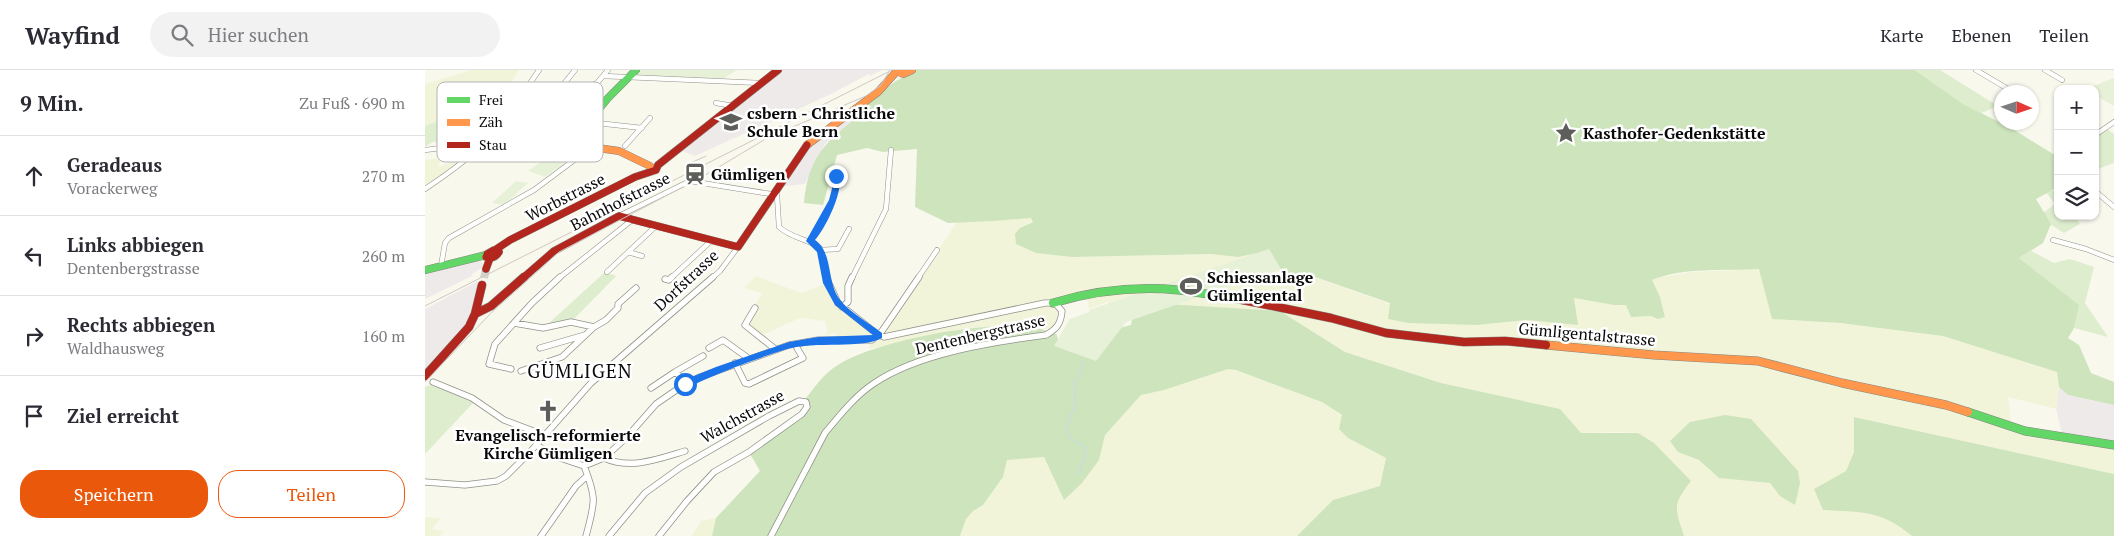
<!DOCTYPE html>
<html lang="de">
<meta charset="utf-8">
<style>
body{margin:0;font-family:"PT Serif",serif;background:#f2f2f3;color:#2b2b33}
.controls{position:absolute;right:15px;top:15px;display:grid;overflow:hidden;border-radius:10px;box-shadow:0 1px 4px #0004}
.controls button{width:45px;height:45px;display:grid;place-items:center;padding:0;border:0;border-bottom:1px solid #e1e1e2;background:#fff;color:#2b2b33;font:25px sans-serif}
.compass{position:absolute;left:1569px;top:15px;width:45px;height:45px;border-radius:50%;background:#fff;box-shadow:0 1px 4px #0004;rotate:93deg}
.stop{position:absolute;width:15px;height:15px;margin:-11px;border:4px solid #1a73e8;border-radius:50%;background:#fff}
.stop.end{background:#1a73e8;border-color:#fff;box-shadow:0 1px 5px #0008}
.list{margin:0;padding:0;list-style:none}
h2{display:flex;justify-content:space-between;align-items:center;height:65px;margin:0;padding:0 20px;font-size:21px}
h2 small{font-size:16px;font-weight:400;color:#7c7c81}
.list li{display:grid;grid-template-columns:32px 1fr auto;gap:15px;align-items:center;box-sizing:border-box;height:80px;padding:0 20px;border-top:1px solid #e1e1e2}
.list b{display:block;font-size:19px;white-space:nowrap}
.list p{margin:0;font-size:16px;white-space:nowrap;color:#7c7c81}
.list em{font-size:16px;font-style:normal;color:#7c7c81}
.actions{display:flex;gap:10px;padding:15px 20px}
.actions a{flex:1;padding:11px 0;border:1px solid #ea580c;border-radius:20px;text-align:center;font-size:18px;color:#ea580c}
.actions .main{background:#ea580c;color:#fff}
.icon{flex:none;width:28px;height:28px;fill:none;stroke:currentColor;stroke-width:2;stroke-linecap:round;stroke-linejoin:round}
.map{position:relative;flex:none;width:1689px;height:466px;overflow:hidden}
header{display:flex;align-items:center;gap:30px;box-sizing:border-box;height:70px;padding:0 25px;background:#fff;border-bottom:1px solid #e1e1e2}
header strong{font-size:24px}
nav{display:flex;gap:28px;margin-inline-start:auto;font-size:18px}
.search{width:350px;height:45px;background:#f2f2f3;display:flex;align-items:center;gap:12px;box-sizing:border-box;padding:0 18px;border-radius:28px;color:#7c7c81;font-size:19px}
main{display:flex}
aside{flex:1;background:#fff}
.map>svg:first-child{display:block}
.industrial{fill:#efeaea}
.farmland{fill:#f2f4da;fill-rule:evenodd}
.green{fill:#ddedce}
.forest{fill:#cde4bd}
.pitch{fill:#e7f1d8}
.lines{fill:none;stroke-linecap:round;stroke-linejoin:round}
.stream{stroke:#c6dbef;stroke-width:1}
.primary-tunnel{stroke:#d4d4cb;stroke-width:8;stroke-dasharray:8 4;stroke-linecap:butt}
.street-far1-casing{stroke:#91918c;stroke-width:5.5}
.street-casing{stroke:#91918c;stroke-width:7}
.fast-far1-casing{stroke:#878782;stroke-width:8}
.fast-casing{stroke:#878782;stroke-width:9}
.slow-far1-casing{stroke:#878782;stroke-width:8}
.slow-casing{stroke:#878782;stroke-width:9}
.jam-far1-casing{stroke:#878782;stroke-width:8}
.jam-casing{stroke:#878782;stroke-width:9}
.street-far1{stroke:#fefefc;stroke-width:4.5}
.street{stroke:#fefefc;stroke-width:5.5}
.fast-far1{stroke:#63d668;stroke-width:7}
.fast{stroke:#63d668;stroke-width:8}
.slow-far1{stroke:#ff974d;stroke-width:7}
.slow{stroke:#ff974d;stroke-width:8}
.jam-far1{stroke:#b3261e;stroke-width:7}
.jam{stroke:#b3261e;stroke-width:8}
.tram{stroke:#d3c6c3;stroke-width:1}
.rail{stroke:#d3c6c3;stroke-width:1}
.route{fill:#1a73e8}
.labels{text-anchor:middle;stroke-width:5;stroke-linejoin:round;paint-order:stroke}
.poi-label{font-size:16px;font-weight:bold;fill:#090909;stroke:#fff;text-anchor:start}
.street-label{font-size:16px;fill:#090909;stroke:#fff}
.quarter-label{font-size:19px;letter-spacing:1px;fill:#090909;stroke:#fff}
.key{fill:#fff;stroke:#b5b5b5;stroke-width:1}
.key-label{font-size:14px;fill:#090909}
</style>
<header>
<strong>Wayfind</strong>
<div class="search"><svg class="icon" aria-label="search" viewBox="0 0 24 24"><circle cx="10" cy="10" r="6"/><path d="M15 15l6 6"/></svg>Hier suchen</div>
<nav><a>Karte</a><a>Ebenen</a><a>Teilen</a></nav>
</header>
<main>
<aside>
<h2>9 Min.<small>Zu Fuß · 690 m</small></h2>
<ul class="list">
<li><svg class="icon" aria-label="ahead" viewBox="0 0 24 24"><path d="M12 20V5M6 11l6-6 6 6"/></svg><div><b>Geradeaus</b><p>Vorackerweg</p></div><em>270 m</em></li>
<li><svg class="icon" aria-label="left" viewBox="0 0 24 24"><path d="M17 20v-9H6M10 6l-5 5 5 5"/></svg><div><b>Links abbiegen</b><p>Dentenbergstrasse</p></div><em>260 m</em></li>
<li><svg class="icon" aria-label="right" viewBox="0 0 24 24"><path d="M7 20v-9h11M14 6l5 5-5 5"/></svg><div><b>Rechts abbiegen</b><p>Waldhausweg</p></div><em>160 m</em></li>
<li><svg class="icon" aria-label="arrive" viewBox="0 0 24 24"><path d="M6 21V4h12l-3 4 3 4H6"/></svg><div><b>Ziel erreicht</b></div></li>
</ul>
<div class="actions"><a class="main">Speichern</a><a>Teilen</a></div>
</aside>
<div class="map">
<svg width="1689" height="466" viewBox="0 0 1689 466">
<rect width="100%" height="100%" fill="#f8f8ed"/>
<path class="industrial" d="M356 0H457L445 6 444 4 404 25 270 86 257 81Z
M439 34 447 36 400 74 380 114 352 117 377 80Z
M52 190 57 192 58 197 47 204V206L0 229V200Z
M53 211V235L50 244 0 306V239Z
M1634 317 1643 325 1689 335V374L1637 364 1631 339Z"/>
<path class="farmland" d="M46 0H94L72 37 37 42 0 56V14Z
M41 87 0 118V90L16 88 13 97Z
M606 147 608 151 595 158 611 183 647 187 787 184 813 187 843 181 877 216 889 207 965 234 1052 255 1102 250 1152 255 1149 228 1189 235 1201 234 1206 247 1227 246 1233 249 1240 246 1235 227 1226 210 1235 207 1267 202 1335 199 1347 249 1415 253 1518 266 1632 302 1634 317 1631 339 1583 327 1587 359 1689 377V404L1430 347 1429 382 1421 401 1390 419 1398 439 1441 442 1456 446 1472 453 1487 466H1259L1252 444 1253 427 1266 411 1213 363 1192 362 1156 363 1134 339 1016 313 920 282 855 241 703 244 682 232 664 239 661 225 628 235 633 240 636 245 626 261 623 259 576 257 541 258 445 279 444 271 464 268 458 263 532 152 568 151ZM1274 390 1375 413 1355 426 1345 413 1294 408Z
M331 206 376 223 402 213 413 233 448 261V264L445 268H411L410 263 399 266 403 262 400 251 375 248 333 267 320 255 337 223 319 218Z
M803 299 811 300 897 332 917 346 923 368 961 388 955 416 908 430 872 466H535L541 449 548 441 558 435 578 407 582 390 619 386 638 429 674 390 680 365 716 325 739 320Z
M0 447 16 448 7 459 19 461 15 466H0Z
M291 448 287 466H267L276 451Z"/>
<path class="green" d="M1490 0H1515L1573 36 1556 43 1538 34Z
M37 42 17 74H12L9 71 0 77V56Z
M1682 59 1689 64V93L1670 100V67Z
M1620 121H1631L1633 124V146H1649L1655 154 1639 163 1617 149 1618 143 1630 134Z
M1606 181 1629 193 1645 189 1669 197 1660 233 1683 267 1649 258 1653 235 1594 188Z
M180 202 191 206 148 250 123 254Z
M5 315 31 323 49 332 0 384V317Z"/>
<path class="forest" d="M492 0H1490L1538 34 1586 58 1633 87V117L1611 129 1626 154 1618 173 1594 188 1654 235 1649 258 1643 268 1654 275 1666 303 1689 312V335L1643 325 1634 317 1632 302 1518 266 1415 253 1347 249 1334 199C1302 201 1257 197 1227 210L1235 227 1240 247 1233 249 1226 246 1206 247 1201 235H1189L1149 228 1153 255 1102 250 1052 255 984 253 963 249 965 233 890 207 877 216 861 210 843 181 813 187 786 184 647 187 611 183 591 174 590 164 595 158 608 152 606 148 568 151 523 153 490 137 492 79 458 82 442 78 412 85 398 135 379 133C383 81 408 66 447 36L439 34 471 11Z
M741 234 855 241 920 282 1016 313 1135 339 1156 363H1213L1229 373 1266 411C1247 435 1250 438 1259 466H872L908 430 955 416 961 388 923 368 914 359 917 345 897 332 811 300 803 299 739 320 716 325 680 365 674 390 657 413 639 430 619 387 582 390 578 407 558 435 548 441 541 449 535 466H287L291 448 335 401 324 382 381 339 379 331C389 318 398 304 413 295 451 270 593 241 632 265L633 270 675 263 706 255 708 243Z
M1300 345 1326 349 1373 401 1375 413 1370 435 1355 426 1345 413 1294 408 1274 390 1253 382 1245 371 1265 352Z
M1429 347 1689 404V466H1487C1456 440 1436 442 1398 440L1389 419 1421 401 1429 382Z"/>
<path class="pitch" d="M217 0H312L298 9 211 6Z
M1689 8V36L1670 25V19H1661Z
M131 81 148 87 120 107 103 101Z
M91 111 103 113 79 135 67 133Z
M844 179 856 199 701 252 671 291 629 276 645 249 664 242V240Z"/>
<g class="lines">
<path class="stream" d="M653 405 660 386 659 376 645 368 641 360 651 331 649 326 651 318 648 312 654 306 658 294 654 290"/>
<path class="primary-tunnel" d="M59 208 61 199"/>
<g class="street-far1-casing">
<path id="street-far1" d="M1551 0 1588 22
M1620 0 1637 10
M178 6 336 13
M134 20 150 0
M97 25 165 17 172 13 183 0
M291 33 308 36
M81 48 177 35
M172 53 217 58
M1670 65 1689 52
M200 76 225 48
M0 80 48 74H145
M416 106 412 110 410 107Z
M0 119C27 101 53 82 74 57 89 39 101 19 114 0
M1670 121 1689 137
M194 146 265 111 352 125 354 157C368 169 381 168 395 178L401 208
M1628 170 1661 179 1689 190
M385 171 408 130 412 110
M395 180 413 179 424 159
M203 182 217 186
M16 196 20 173 24 168 109 120 168 76
M182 202 232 155
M134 208 207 150
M246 208 287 170
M287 208 295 201 313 177
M427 208 461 139 466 80
M493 208 512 180"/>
</g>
<g class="street-casing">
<path id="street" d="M240 209 244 210 247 207
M417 237 423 232V216L427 207
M330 238 320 255 350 279
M89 253 118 258 146 252 169 257
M115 278 160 265
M284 278 298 270 323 288
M310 293 320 313 324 314 378 288 372 278
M86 299 64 294 70 274 107 233 135 207
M96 301 137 287 169 257 181 250 193 238V234L211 218
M8 312 47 328 79 350 119 365
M263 313 250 302 278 286
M226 318 250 302
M111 375 132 387 159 396 179 388 202 367 231 334 260 314 275 307 364 275 393 270H447L457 261 494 207
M179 388C206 400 233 389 260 381
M159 396C172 429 170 432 161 466
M0 412 40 415 72 411 81 406 105 382 166 313 288 207
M116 466 151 416 162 406
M184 466 220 423 256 397 344 346 374 331 381 332 382 337 377 344 324 382 289 402 262 431 234 466
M346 466 400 363C414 346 430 326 448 314 493 283 568 272 621 265 632 259 636 253 637 241L630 233H620L459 267 452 264 413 233 401 207"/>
</g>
<g class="fast-far1-casing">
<path id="fast-far1" d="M145 74 183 28 211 0
M0 200 61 185"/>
</g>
<g class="fast-casing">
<path id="fast" d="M628 233C668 221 712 216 753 220 775 222 796 227 818 230
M1543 342 1600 361 1689 375"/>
</g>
<g class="slow-far1-casing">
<path id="slow-far1" d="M472 1 478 4 487 0
M145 74 194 81 225 96
M382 75 453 22 472 1"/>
</g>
<g class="slow-casing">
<path id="slow" d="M1121 275 1229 285 1333 291 1417 313 1521 335 1543 342"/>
</g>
<g class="jam-far1-casing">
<path id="jam-far1" d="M69 180 74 182C71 187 67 189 61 187L62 184Z
M70 180 85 170 210 107 231 100 233 95 353 0
M61 199 65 188
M98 208 129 181 194 146 313 177 382 75"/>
</g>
<g class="jam-casing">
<path id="jam" d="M818 230 906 248 961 263 1039 272 1080 271 1121 275
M50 244 66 236 99 207
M0 306 44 257 50 244 57 215"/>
</g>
<use href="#street-far1" class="street-far1"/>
<use href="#street" class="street"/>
<use href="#fast-far1" class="fast-far1"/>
<use href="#fast" class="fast"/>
<use href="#slow-far1" class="slow-far1"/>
<use href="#slow" class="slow"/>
<use href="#jam-far1" class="jam-far1"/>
<use href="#jam" class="jam"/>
<path class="tram" d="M0 312 67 242 134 182 277 107 344 67 441 26 456 15 465 0"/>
<path class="rail" d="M261 95 281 86
M0 236 467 0"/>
</g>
<path class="route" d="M408 104 414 106C419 120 401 158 390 170 409 183 401 214 416 231 426 243 444 253 457 263V268C439 279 389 271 362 279 334 288 306 298 279 310 272 313 264 318 257 316V311L291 297 364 272 393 267 448 265 410 235 398 213 392 182 381 171 404 130 409 111 406 108Z"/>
<defs>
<g id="university-bare" transform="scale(1.725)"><path d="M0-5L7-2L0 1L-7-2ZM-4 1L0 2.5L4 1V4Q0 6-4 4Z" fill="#5d5d59" stroke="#fff" stroke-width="2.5" paint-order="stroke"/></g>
<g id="sight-bare" transform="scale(1.725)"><path d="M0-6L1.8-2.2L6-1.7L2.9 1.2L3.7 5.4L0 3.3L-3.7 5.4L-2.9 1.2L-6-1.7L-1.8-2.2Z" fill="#5d5d59" stroke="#fff" stroke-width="2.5" paint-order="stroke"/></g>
<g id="station-bare" transform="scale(1.725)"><path d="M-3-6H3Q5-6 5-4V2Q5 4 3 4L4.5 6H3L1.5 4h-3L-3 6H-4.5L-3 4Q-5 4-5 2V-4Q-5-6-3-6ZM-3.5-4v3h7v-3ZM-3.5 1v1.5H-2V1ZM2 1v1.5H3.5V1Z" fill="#5d5d59" stroke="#fff" stroke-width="2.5" paint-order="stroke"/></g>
<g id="stadium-bare" transform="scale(1.725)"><path d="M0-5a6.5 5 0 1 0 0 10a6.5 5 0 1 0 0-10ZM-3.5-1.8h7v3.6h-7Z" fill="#5d5d59" stroke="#fff" stroke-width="2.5" paint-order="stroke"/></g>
<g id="church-bare" transform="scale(1.725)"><path d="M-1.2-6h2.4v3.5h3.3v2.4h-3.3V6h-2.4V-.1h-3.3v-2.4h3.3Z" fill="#5d5d59" stroke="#fff" stroke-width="2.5" paint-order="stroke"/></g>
</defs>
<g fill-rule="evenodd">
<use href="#university-bare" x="306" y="52"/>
<use href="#sight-bare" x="1141" y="63"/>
<use href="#station-bare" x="270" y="104"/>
<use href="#stadium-bare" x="766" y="216"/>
<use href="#church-bare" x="123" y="341"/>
</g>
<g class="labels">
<g class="poi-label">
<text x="322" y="49">csbern - Christliche<tspan x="322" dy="18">Schule Bern</tspan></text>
<text x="1158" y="69">Kasthofer-Gedenkstätte</text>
<text x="286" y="110">Gümligen</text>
<text x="782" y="213">Schiessanlage<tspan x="782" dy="18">Gümligental</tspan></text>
<text x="123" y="371" text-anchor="middle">Evangelisch-reformierte<tspan x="123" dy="18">Kirche Gümligen</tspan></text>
</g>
<g class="street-label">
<text transform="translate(140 127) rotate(-27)" y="6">Worbstrasse</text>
<text transform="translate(195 131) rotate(-27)" y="6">Bahnhofstrasse</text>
<text transform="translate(261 210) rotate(-43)" y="6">Dorfstrasse</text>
<text transform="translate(555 264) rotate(-13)" y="6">Dentenbergstrasse</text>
<text transform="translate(1162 264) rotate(5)" y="6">Gümligentalstrasse</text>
<text transform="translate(317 346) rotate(-29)" y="6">Walchstrasse</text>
</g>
<g class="quarter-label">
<text x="155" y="308">GÜMLIGEN</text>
</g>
</g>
<rect x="12" y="12" width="166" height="80" rx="8" class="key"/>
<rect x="22" y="27" width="23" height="6" fill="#63d668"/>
<rect x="22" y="49" width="23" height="7" fill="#ff974d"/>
<rect x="22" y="72" width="23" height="6" fill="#b3261e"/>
<g class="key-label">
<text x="54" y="35">Frei</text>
<text x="54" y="57">Zäh</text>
<text x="54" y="80">Stau</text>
</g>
</svg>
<div class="controls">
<button>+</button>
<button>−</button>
<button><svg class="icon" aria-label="layers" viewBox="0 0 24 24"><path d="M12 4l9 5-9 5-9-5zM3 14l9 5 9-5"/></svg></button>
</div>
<svg class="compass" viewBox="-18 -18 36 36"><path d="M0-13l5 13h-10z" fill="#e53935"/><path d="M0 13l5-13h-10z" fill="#7c7c81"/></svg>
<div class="stop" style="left:260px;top:314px"></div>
<div class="stop end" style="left:411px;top:106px"></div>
</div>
</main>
